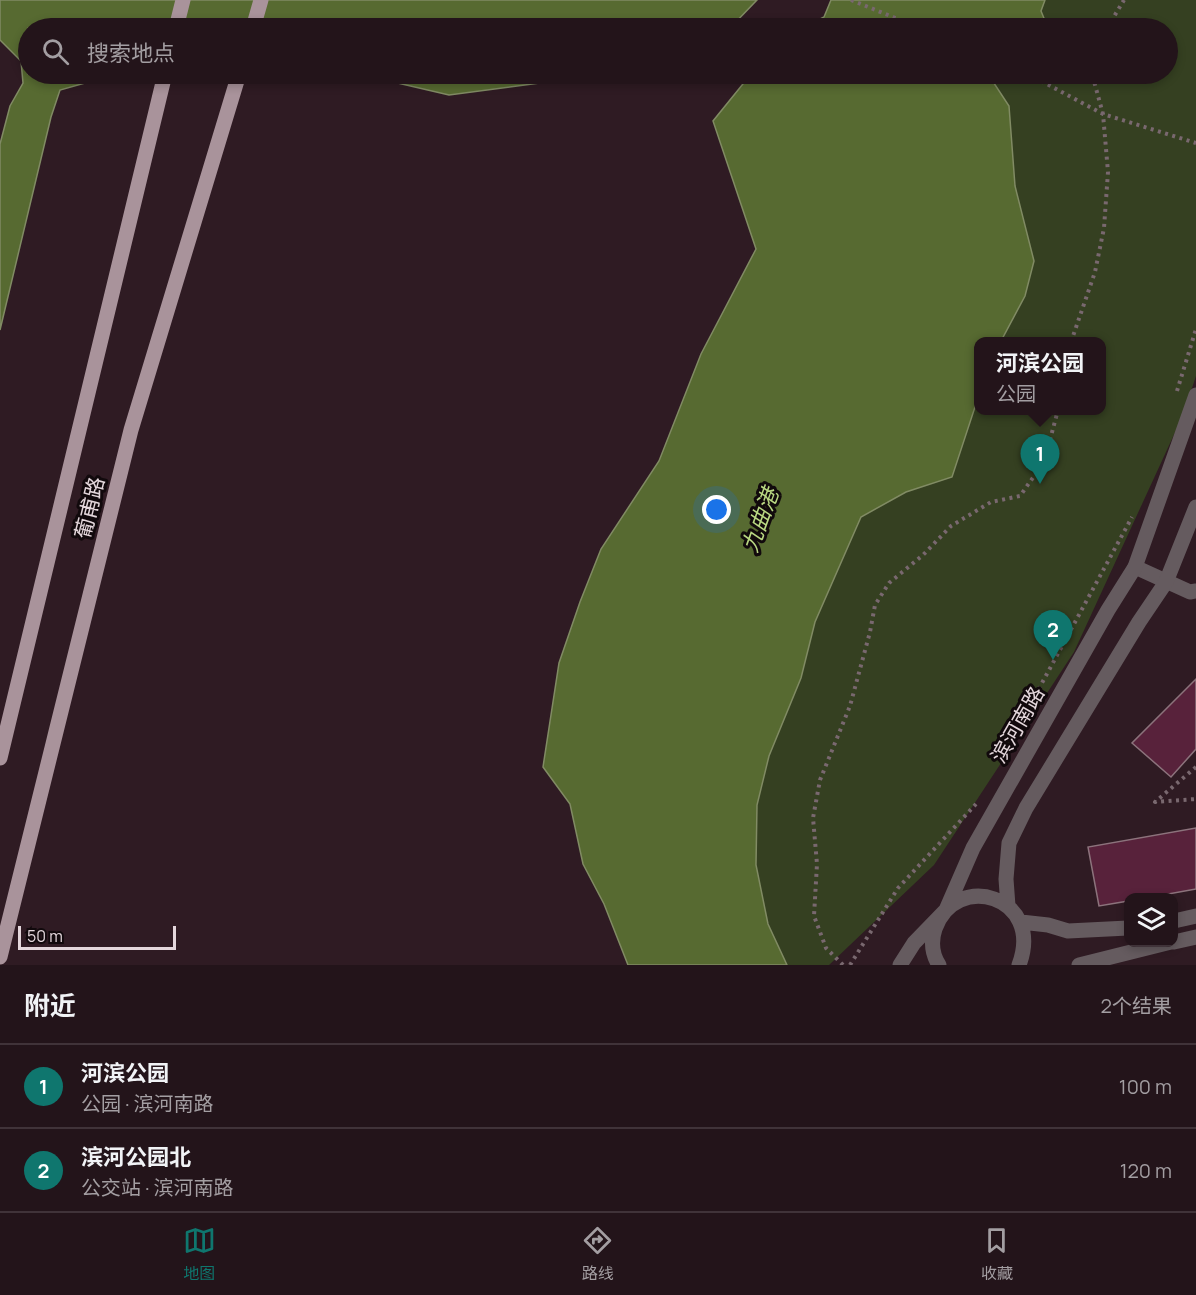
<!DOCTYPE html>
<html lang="zh">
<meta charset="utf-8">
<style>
body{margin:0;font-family:Manrope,"Noto Sans SC",sans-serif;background:#2b1d23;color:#f1f3f6}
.controls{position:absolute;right:18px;bottom:18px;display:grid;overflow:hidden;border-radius:12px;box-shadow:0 3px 9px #0003}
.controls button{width:54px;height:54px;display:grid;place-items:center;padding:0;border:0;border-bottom:2px solid #403339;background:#23141a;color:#f1f3f6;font:30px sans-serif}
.scale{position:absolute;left:18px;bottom:15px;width:158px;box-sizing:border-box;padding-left:6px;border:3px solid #e4d7dc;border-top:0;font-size:16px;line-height:21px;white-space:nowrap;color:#e4d7dc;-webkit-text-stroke:4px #11090c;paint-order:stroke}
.you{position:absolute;left:717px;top:510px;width:21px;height:21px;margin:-15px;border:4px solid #fff;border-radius:50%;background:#1a73e8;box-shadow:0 0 0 9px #1a73e833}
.badge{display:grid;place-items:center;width:39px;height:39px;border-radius:50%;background:#0f766e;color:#fff;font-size:20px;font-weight:700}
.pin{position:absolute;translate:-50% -50px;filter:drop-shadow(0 2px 3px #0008)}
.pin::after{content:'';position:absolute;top:32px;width:21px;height:18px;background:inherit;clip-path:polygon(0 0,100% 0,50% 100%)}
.popup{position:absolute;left:974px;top:337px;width:132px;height:78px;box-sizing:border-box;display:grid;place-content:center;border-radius:12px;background:#23141a;filter:drop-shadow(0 2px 4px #0005);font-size:20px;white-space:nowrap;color:#a39ea2}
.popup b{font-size:22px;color:#f1f3f6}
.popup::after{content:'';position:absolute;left:50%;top:100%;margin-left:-12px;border:12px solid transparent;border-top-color:#23141a}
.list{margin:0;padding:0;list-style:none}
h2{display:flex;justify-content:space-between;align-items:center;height:78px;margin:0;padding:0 24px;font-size:26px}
h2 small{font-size:20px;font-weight:400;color:#a39ea2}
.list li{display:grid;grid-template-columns:39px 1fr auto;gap:18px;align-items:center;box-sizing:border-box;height:84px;padding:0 24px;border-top:2px solid #403339}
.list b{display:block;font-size:22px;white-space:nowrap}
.list p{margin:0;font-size:20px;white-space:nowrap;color:#a39ea2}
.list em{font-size:20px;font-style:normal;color:#a39ea2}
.icon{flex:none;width:33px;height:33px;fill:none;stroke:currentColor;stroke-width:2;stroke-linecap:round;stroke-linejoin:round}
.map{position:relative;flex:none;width:1196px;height:965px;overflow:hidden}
.search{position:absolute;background:#23141a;box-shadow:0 3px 9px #0003;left:18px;right:18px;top:18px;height:66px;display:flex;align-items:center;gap:15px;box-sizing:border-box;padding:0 21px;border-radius:33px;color:#a39ea2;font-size:22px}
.sheet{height:246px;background:#23141a}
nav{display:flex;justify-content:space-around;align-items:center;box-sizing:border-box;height:84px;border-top:2px solid #403339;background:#23141a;font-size:16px;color:#a39ea2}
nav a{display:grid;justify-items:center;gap:3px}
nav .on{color:#0f766e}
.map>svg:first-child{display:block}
.green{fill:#354021}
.water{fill:#576a31;stroke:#818b64;stroke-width:1.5}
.building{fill:#58223b;stroke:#8c737c;stroke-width:1.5}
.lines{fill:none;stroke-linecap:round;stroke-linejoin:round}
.path{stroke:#79686f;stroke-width:4;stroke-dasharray:3 4.5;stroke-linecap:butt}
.minor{stroke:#655b5f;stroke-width:15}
.tertiary{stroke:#655b5f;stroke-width:15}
.primary{stroke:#a9939b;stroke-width:15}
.labels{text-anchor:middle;stroke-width:6;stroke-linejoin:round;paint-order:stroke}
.street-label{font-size:21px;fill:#e4d7dc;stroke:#11090c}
.water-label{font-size:22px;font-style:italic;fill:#b9d782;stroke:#11090c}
</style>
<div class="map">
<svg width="1196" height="965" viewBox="0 0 1196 965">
<rect width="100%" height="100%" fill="#2f1b23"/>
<path class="green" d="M1045 0H1196V376L1183 415 1074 652 934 865 829 965H787L768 924 756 865 757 805 769 756 801 678 815 622 861 517 906 492 952 476 978 398V410H1102V342L1001 341 1025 296 1034 261 1015 186 1009 106 988 74H1168V28H1048L1041 11Z"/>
<path class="water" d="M0 0H757L730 28H28V74H117L60 90 51 117 0 330V144L10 106 23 83 21 61 0 40Z
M831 0H1045L1041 11 1048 28H803L824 17Z
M359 74H580L562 80 449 95Z
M751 74H988L1009 106 1015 186 1034 261 1025 296 1001 341 978 342V398L952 477 906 492 861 517 815 622 801 678 769 756 757 805 756 865 768 924 787 965H628L604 904 583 864 570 804 543 767 559 663 580 602 601 549 659 461 701 354 756 249 713 121Z"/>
<path class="building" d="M1196 679V749L1171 777 1132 743Z
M1196 828V889L1146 898H1128V901L1099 906 1088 847Z"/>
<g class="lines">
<path class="path" d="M851 0 920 28
M1107 28 1124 0
M1028 74 1103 114 1196 143
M1071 342 1095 272 1104 228 1108 172 1103 114 1092 74
M1177 391 1196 329
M1010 742 1132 517
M1196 767 1155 802 1196 799
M843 965 826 948 814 916 817 864 813 818 820 780 850 706 870 632 875 605 889 583 923 555 951 526 991 502 1020 496 1044 462 1058 410
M850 965 898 888 976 804"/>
<path class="minor" d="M1135 567 1190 592 1196 591"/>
<path class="tertiary" d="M1008 906 1006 879 1009 843 1026 808 1139 622 1166 582 1196 507
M1174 921 1196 916
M1021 922 1048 925 1068 931 1128 928
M1174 942 1196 937
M900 965 914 943 946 910 973 848 1108 610 1135 567 1196 395
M939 965C932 954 931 941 935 929 955 870 1045 896 1019 965
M1079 965 1171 942"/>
<path class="primary" d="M176 28 183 0
M253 28 261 0
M0 758 165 74
M0 957 131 430 239 74"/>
</g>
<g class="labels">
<g class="street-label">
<text transform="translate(90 508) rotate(-76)" y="7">葡甫路</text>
<text transform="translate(1018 725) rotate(-60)" y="7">滨河南路</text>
</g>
<g class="water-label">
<text transform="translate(760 520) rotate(-70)" y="8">九曲港</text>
</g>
</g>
</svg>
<div class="controls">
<button><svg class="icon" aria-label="layers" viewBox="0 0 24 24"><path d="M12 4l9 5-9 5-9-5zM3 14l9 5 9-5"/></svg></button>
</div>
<div class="scale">50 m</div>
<div class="you"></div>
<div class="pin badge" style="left:1040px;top:484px">1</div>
<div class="popup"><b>河滨公园</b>公园</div>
<div class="pin badge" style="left:1053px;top:660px">2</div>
<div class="search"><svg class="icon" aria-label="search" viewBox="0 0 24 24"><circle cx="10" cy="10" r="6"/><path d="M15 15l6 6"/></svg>搜索地点</div>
</div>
<section class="sheet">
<h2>附近<small>2个结果</small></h2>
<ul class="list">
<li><span class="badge">1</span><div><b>河滨公园</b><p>公园 · 滨河南路</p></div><em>100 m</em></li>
<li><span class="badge">2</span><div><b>滨河公园北</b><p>公交站 · 滨河南路</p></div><em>120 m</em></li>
</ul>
</section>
<nav>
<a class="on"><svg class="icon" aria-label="map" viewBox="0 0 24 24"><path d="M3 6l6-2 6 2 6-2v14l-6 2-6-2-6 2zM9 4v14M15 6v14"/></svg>地图</a>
<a><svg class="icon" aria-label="directions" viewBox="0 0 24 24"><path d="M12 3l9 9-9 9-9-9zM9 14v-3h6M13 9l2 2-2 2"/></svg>路线</a>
<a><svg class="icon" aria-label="saved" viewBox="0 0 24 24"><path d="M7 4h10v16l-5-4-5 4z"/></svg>收藏</a>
</nav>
